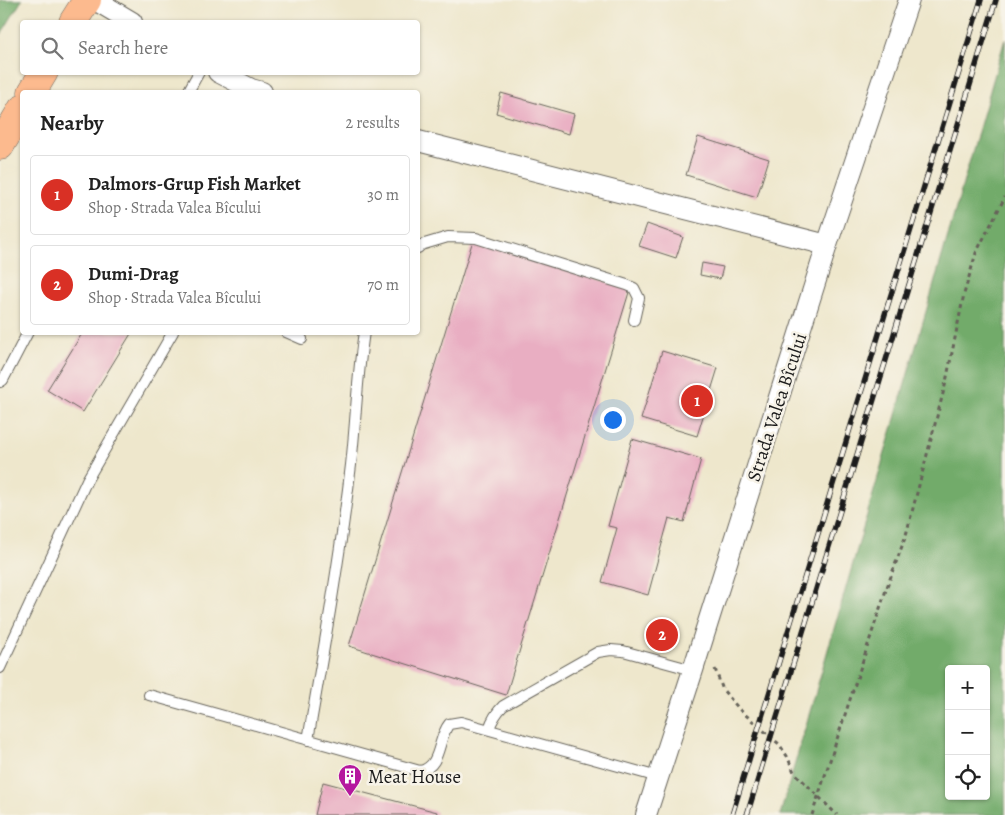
<!DOCTYPE html>
<meta charset="utf-8">
<style>
body{margin:0;font-family:Alegreya,serif;background:#f6f6f6;color:#222}
.controls{position:absolute;right:15px;bottom:15px;display:grid;overflow:hidden;border-radius:5px;box-shadow:0 1px 4px #0004}
.controls button{width:45px;height:45px;display:grid;place-items:center;padding:0;border:0;border-bottom:1px solid #e0e0e0;background:#fff;color:#222;font:25px sans-serif}
.you{position:absolute;left:612px;top:419px;width:18px;height:18px;margin:-12px;border:4px solid #fff;border-radius:50%;background:#1a73e8;box-shadow:0 0 0 8px #1a73e833}
.badge{display:grid;place-items:center;width:32px;height:32px;border-radius:50%;background:#d93025;color:#fff;font-size:16px;font-weight:700}
.pin{position:absolute;translate:-50% -50%;border:2px solid #fff;box-shadow:0 1px 5px #0006}
.list{margin:0;padding:0;list-style:none}
h2{display:flex;justify-content:space-between;align-items:center;height:65px;margin:0;padding:0 20px;font-size:21px}
h2 small{font-size:16px;font-weight:400;color:#767676}
.list li{display:grid;grid-template-columns:32px 1fr auto;gap:15px;align-items:center;box-sizing:border-box;height:80px;margin:0 10px 10px;padding:0 10px;border:1px solid #e0e0e0;border-radius:5px}
.list b{display:block;font-size:19px;white-space:nowrap}
.list p{margin:0;font-size:16px;white-space:nowrap;color:#767676}
.list em{font-size:16px;font-style:normal;color:#767676}
.icon{flex:none;width:28px;height:28px;fill:none;stroke:currentColor;stroke-width:2;stroke-linecap:round;stroke-linejoin:round}
.map{position:relative;flex:none;width:1005px;height:815px;overflow:hidden}
.search{position:absolute;background:#fff;box-shadow:0 1px 4px #0004;left:20px;top:20px;width:400px;height:55px;display:flex;align-items:center;gap:12px;box-sizing:border-box;padding:0 18px;border-radius:5px;color:#767676;font-size:19px}
.panel{position:absolute;background:#fff;box-shadow:0 1px 4px #0004;left:20px;top:90px;width:400px;height:245px;border-radius:5px}
.map>svg:first-child{display:block}
.forest{fill:#72ab6a;stroke:#476443;fill-rule:evenodd}
.building{fill:#e9aec2}
.lines{fill:none;stroke-linecap:round;stroke-linejoin:round}
.service-casing{stroke:#66635a;stroke-width:12}
.minor-casing{stroke:#66635a;stroke-width:22}
.primary-casing{stroke:#66635a;stroke-width:29}
.path{stroke:#66635a;stroke-width:3;stroke-dasharray:4 4;stroke-linecap:butt}
.service{stroke:#fff;stroke-width:10}
.minor{stroke:#fff;stroke-width:20}
.primary{stroke:#fcba8e;stroke-width:28}
.rail-casing{stroke:#1c1c1c;stroke-width:5.5}
.rail{stroke:#f7f3e8;stroke-width:4;stroke-dasharray:11;stroke-linecap:butt}
.labels{text-anchor:middle;stroke-width:5;stroke-linejoin:round;paint-order:stroke}
.street-label{font-size:19px;fill:#1c1c1c;stroke:#f7f3e8}
.poi-label{font-size:19px;fill:#1c1c1c;stroke:#f7f3e8;text-anchor:start}
</style>
<div class="map">
<svg width="1005" height="815" viewBox="0 0 1005 815">
<rect width="100%" height="100%" fill="#f7f3e8"/>
<filter id="ink" filterUnits="userSpaceOnUse"><feTurbulence type="fractalNoise" baseFrequency=".02" numOctaves="2"/><feDisplacementMap in="SourceGraphic" scale="10" xChannelSelector="R" yChannelSelector="G"/><feConvolveMatrix kernelMatrix="1 2 1 2 8 2 1 2 1" color-interpolation-filters="sRGB"/></filter>
<filter id="wash" filterUnits="userSpaceOnUse"><feTurbulence type="fractalNoise" baseFrequency=".0096" numOctaves="4" result="noise"/><feDisplacementMap in="SourceGraphic" scale="20" xChannelSelector="R" yChannelSelector="G"/><feGaussianBlur stdDeviation="1.12" result="paint"/><feColorMatrix in="noise" values="0 0 0 0 0 0 0 0 0 0 0 0 0 0 0 0 0 1.4 0 .05"/><feComposite in="paint" operator="in"/></filter>
<g filter="url(#wash)">
<rect width="100%" height="100%" fill="#eee7cc"/>
<path class="forest" d="M0 0H22L0 36Z
M1005 39V815H780ZM949 669H986V796H949Z"/>
<g id="blocks">
<path class="building" d="M501 93 574 114 569 134 496 113Z
M698 137 769 159 757 197 686 175Z
M647 224 683 237 676 258 639 246Z
M473 240 630 289 506 695 349 646Z
M702 263 723 267 720 279 700 275Z
M83 332H132L83 412 47 390Z
M662 351 718 368 697 436 641 419Z
M632 439 701 459 684 522 669 518 648 595 602 582 617 528 608 526Z
M323 782 437 812 436 815H315Z"/>
</g>
</g>
<g filter="url(#ink)">
<use href="#blocks" fill-opacity="0" stroke="#66635a" stroke-width="1"/>
<g class="lines">
<g class="service-casing">
<path id="service" d="M188 92 199 72
M418 248 421 245 448 237 476 238 627 285 634 288 639 298 634 320
M286 332 302 339
M0 382 3 380 28 332
M0 668 87 480 173 332
M149 695 420 771C442 766 437 739 449 724L461 722 658 777
M489 729C492 720 496 713 503 706L598 652 611 650 623 651 693 670
M308 740C324 648 340 557 351 465 356 421 357 377 364 332"/>
</g>
<g class="minor-casing">
<path id="minor" d="M95 0 132 22
M218 72 251 89 262 92
M418 141 827 245
M646 815 693 670 827 245 909 0"/>
</g>
<g class="primary-casing">
<path id="primary" d="M73 22 87 0
M32 92 44 72
M0 146 22 109"/>
</g>
<path class="path" d="M715 669 723 690 740 710 779 744 787 756 794 772 837 815
M812 815 886 590 906 535 946 382 964 294 976 253 1005 197"/>
<use href="#service" class="service"/>
<use href="#minor" class="minor"/>
<use href="#primary" class="primary"/>
<g class="rail-casing">
<path id="rail" d="M732 815 981 0
M747 815 996 0"/>
</g>
<use href="#rail" class="rail"/>
</g>
</g>
<defs>
<g id="building-pin" transform="scale(1.25)"><path d="M0 17L-7.5 6A9.5 9.5 0 1 1 7.5 6Z" fill="#b5179e" stroke="#f7f3e8"/><path d="M-4-6H4V6H1V3H-1V6H-4ZM-2.5-4.3h1.7v1.8h-1.7ZM.8-4.3h1.7v1.8H.8ZM-2.5-1h1.7V.8h-1.7ZM.8-1h1.7V.8H.8Z" fill="#fff"/></g>
</defs>
<g fill-rule="evenodd">
<use href="#building-pin" x="350" y="776"/>
</g>
<g class="labels">
<g class="street-label">
<text transform="translate(776 407) rotate(-72)" y="7">Strada Valea Bîcului</text>
</g>
<g class="poi-label">
<text x="368" y="783">Meat House</text>
</g>
</g>
</svg>
<div class="controls">
<button>+</button>
<button>−</button>
<button><svg class="icon" aria-label="locate" viewBox="0 0 24 24"><circle cx="12" cy="12" r="6"/><path d="M12 2v4M12 18v4M2 12h4M18 12h4"/></svg></button>
</div>
<div class="you"></div>
<div class="pin badge" style="left:697px;top:401px">1</div>
<div class="pin badge" style="left:662px;top:635px">2</div>
<div class="search"><svg class="icon" aria-label="search" viewBox="0 0 24 24"><circle cx="10" cy="10" r="6"/><path d="M15 15l6 6"/></svg>Search here</div>
<section class="panel">
<h2>Nearby<small>2 results</small></h2>
<ul class="list">
<li><span class="badge">1</span><div><b>Dalmors-Grup Fish Market</b><p>Shop · Strada Valea Bîcului</p></div><em>30 m</em></li>
<li><span class="badge">2</span><div><b>Dumi-Drag</b><p>Shop · Strada Valea Bîcului</p></div><em>70 m</em></li>
</ul>
</section>
</div>
